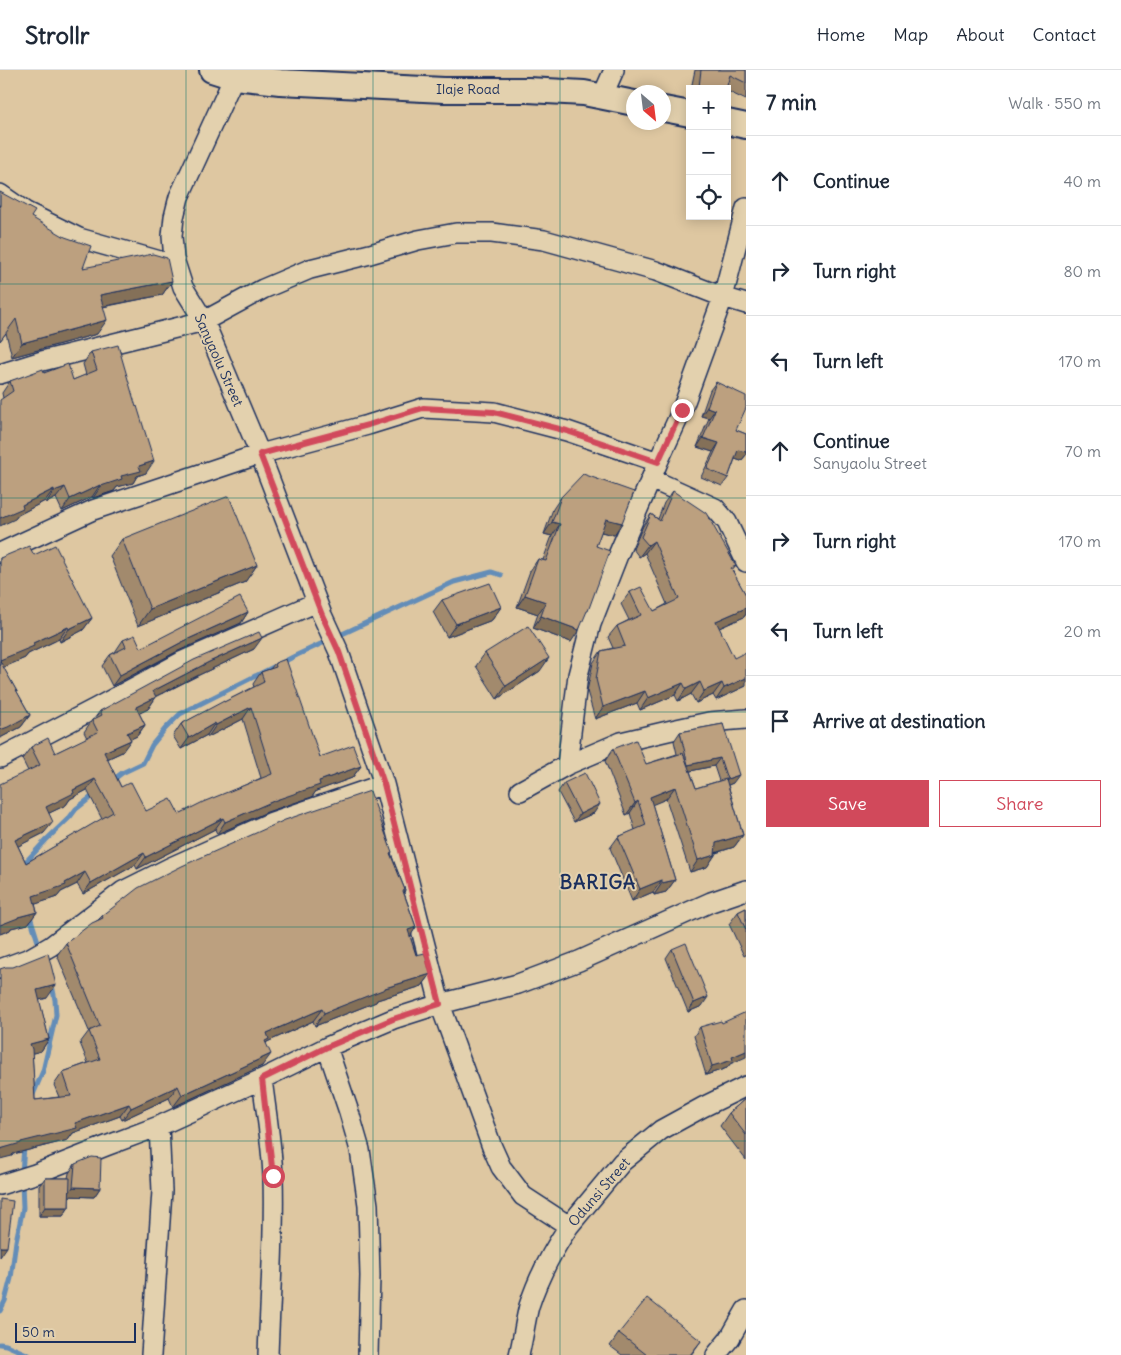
<!DOCTYPE html>
<meta charset="utf-8">
<style>
body{margin:0;font-family:Delius,sans-serif;background:#f2f2f3;color:#1f2937}
.controls{position:absolute;right:15px;top:15px;display:grid;overflow:hidden;border-radius:0px;box-shadow:0 2px 12px #0003}
.controls button{width:45px;height:45px;display:grid;place-items:center;padding:0;border:0;border-bottom:1px solid #e0e1e3;background:#fff;color:#1f2937;font:25px sans-serif}
.compass{position:absolute;left:626px;top:15px;width:45px;height:45px;border-radius:50%;background:#fff;box-shadow:0 2px 12px #0003;rotate:152deg}
.scale{position:absolute;left:15px;bottom:12px;width:121px;box-sizing:border-box;padding-left:5px;border:2px solid #1b2f5e;border-top:0;font-size:14px;line-height:18px;white-space:nowrap;color:#1b2f5e;-webkit-text-stroke:4px #e3d1ae;paint-order:stroke}
.stop{position:absolute;width:15px;height:15px;margin:-11px;border:4px solid #d1495b;border-radius:50%;background:#fff}
.stop.end{background:#d1495b;border-color:#fff;box-shadow:0 1px 5px #0008}
.list{margin:0;padding:0;list-style:none}
h2{display:flex;justify-content:space-between;align-items:center;height:65px;margin:0;padding:0 20px;font-size:21px}
h2 small{font-size:16px;font-weight:400;color:#747a83}
.list li{display:grid;grid-template-columns:32px 1fr auto;gap:15px;align-items:center;box-sizing:border-box;height:90px;padding:0 20px;border-top:1px solid #e0e1e3}
.list b{display:block;font-size:19px;white-space:nowrap}
.list p{margin:0;font-size:16px;white-space:nowrap;color:#747a83}
.list em{font-size:16px;font-style:normal;color:#747a83}
.actions{display:flex;gap:10px;padding:15px 20px}
.actions a{flex:1;padding:11px 0;border:1px solid #d1495b;border-radius:0px;text-align:center;font-size:18px;color:#d1495b}
.actions .main{background:#d1495b;color:#fff}
.icon{flex:none;width:28px;height:28px;fill:none;stroke:currentColor;stroke-width:2;stroke-linecap:round;stroke-linejoin:round}
.map{position:relative;flex:none;width:746px;height:1285px;overflow:hidden}
header{display:flex;align-items:center;gap:30px;box-sizing:border-box;height:70px;padding:0 25px;background:#fff;border-bottom:1px solid #e0e1e3}
header strong{font-size:24px}
nav{display:flex;gap:28px;margin-inline-start:auto;font-size:18px}
main{display:flex}
aside{flex:1;background:#fff}
.map>svg:first-child{display:block}
.lines{fill:none;stroke-linecap:round;stroke-linejoin:round}
.stream{stroke:#648db8;stroke-width:5}
.minor-casing{stroke:#1b2f5e;stroke-width:22}
.tertiary-casing{stroke:#1b2f5e;stroke-width:28}
.minor{stroke:#e3d1ae;stroke-width:19}
.tertiary{stroke:#e3d1ae;stroke-width:24}
.wall{fill:#a28a6d;stroke:#1b2f5e;fill-rule:evenodd}
.shaded-wall{fill:#847059;stroke:#1b2f5e}
.building{fill:#bca07f;stroke:#1b2f5e;fill-rule:evenodd}
.route{stroke:#d1495b;stroke-width:6}
.grid{fill:none;stroke:#0f766e;stroke-width:1;stroke-opacity:0.55}
.labels{text-anchor:middle;stroke-width:4;stroke-linejoin:round;paint-order:stroke}
.street-label{font-size:14px;fill:#1b2f5e;stroke:#e3d1ae}
.district-label{font-size:19px;font-weight:bold;letter-spacing:1px;fill:#1b2f5e;stroke:#e3d1ae}
</style>
<header>
<strong>Strollr</strong>
<nav><a>Home</a><a>Map</a><a>About</a><a>Contact</a></nav>
</header>
<main>
<div class="map">
<svg width="746" height="1285" viewBox="0 0 746 1285">
<rect width="100%" height="100%" fill="#dec7a1"/>
<filter id="ink" filterUnits="userSpaceOnUse"><feTurbulence type="fractalNoise" baseFrequency=".02" numOctaves="2"/><feDisplacementMap in="SourceGraphic" scale="10" xChannelSelector="R" yChannelSelector="G"/><feConvolveMatrix kernelMatrix="1 2 1 2 8 2 1 2 1" color-interpolation-filters="sRGB"/></filter>
<g filter="url(#ink)">
<g class="lines">
<path class="stream" d="M113 710 122 703 143 693 152 675 165 659 180 644 297 585 454 512 492 502 501 505
M22 796 46 770 70 747 76 739 94 725
M29 843 40 878
M32 1027 43 1001 56 945 55 930 52 915
M22 1103 24 1077
M0 1241 5 1231 11 1208 16 1171 23 1138 22 1112
M0 1274 6 1275 29 1285"/>
<g class="minor-casing">
<path id="minor" d="M234 7 179 127 174 147 172 166 174 189 183 217 204 251 260 384 322 545 339 582 384 714 440 934 492 1077 501 1097 523 1126 569 1156
M602 27 614 0
M0 124 26 142 79 168 167 193
M0 304 42 291 204 251 263 219 310 199 370 184 418 170 456 163H492L544 170 656 201 723 227 746 234
M651 409 715 438 727 452 746 492
M0 483 93 440 260 384 368 355 423 338 494 342 567 361 658 392
M0 688 96 638 181 592 317 532
M567 695 578 605 591 554 618 485 651 409 658 392 682 340 723 227 746 138
M520 721 567 695 621 672 672 660 709 652 746 649
M0 899 30 888 51 876 123 821 169 798 272 752 384 714
M327 977 349 1042 360 1080 368 1135 370 1206 368 1285
M262 1009C266 1042 272 1075 273 1108 275 1167 270 1226 268 1285
M0 1115 35 1104 106 1076 159 1056 262 1009 327 977 393 949 440 934 518 914 579 891 711 832 746 820
M151 1285 162 1121 159 1056
M519 1285C523 1269 525 1252 529 1236 538 1208 553 1180 569 1156L622 1092 661 1060 703 1037 746 1016
M716 1285 730 1268 746 1240"/>
</g>
<g class="tertiary-casing">
<path id="tertiary" d="M212 0 234 7 280 12 444 20H528L584 23 634 33
M664 39 690 44
M727 52 746 56"/>
</g>
<use href="#minor" class="minor"/>
<use href="#tertiary" class="tertiary"/>
</g>
<path class="wall" d="M695 0H746V30L727 21V19H691Z
M0 122 31 147 83 198 172 211 162 225 103 237 97 264 12 287 6 263 0 271Z
M91 282 146 403 137 406 133 413 117 417 114 421 93 428 92 427 62 441 56 428 46 433 45 431 18 445 15 449 3 328 2 323 10 311 44 303 73 310 86 305 83 294Z
M716 312 736 360 746 364V385L741 391 735 389 728 408 722 416 701 407 713 382 697 377 709 348 701 346 710 320Z
M673 421 736 496 732 501 746 525V544L744 547 719 558 746 616 716 630 713 625 696 633 691 624 678 631 675 625 640 640 637 633 595 649 587 621 593 593 601 581 613 578 608 567 617 556 629 550 621 534 630 522 654 541 667 534 645 483 639 487 633 479 643 456 651 444 658 449 664 433Z
M561 427 622 453 614 465 601 462 596 476 571 572 533 558 538 544 517 537 530 501 538 489 543 490 552 466 544 464 553 439Z
M122 469 257 495 245 512 138 556 110 486Z
M34 485 92 548 83 560 60 572 59 569 28 584 25 588 3 597 30 645 21 657 0 668V488Z
M442 530 501 537 492 550 447 567 433 542Z
M248 542 241 553 176 582 112 616 102 596 110 585 115 582 123 570 141 578Z
M254 579 201 604 156 627 148 639 139 643 145 655 137 666 130 669 122 682 107 689 121 717 146 741 179 744 261 708 243 649 208 667 207 665 181 679 173 666 181 654 254 617 253 614 261 602 270 599 275 593 320 687 361 696 352 708 316 721 312 727 267 742 217 764 215 759 137 799 135 795 83 824 77 814 61 822 57 827 35 834 37 842 28 854 11 858 10 860 0 864 28 701 22 689 31 677 55 683 87 668 84 662 92 650 94 649 100 641ZM87 720 102 749 26 793 18 776 44 763 49 743 66 735 70 729Z
M485 583 540 601 497 629 476 596Z
M723 654 733 713 728 715 743 765 734 777 716 783 715 785 707 797 690 802 666 729 652 734 675 810 666 822 654 825 653 822 632 831 610 778 618 767 635 760 630 743 626 745 605 691 613 679 646 694 677 684 674 671 680 662ZM714 696 719 711 696 718 690 701Z
M564 713 594 743 574 752 558 722Z
M392 782 391 784 405 820 404 823 416 857 410 866 416 885 431 904 422 916 377 930 376 932 315 956 313 951 267 972 266 973 262 996 173 1037 169 1028 122 1050 120 1046 73 1063 68 1070 13 1084 12 1086 0 899 47 928 39 930 49 969 41 981 32 983 35 1030 59 1027 54 1015 63 1002 88 993 80 973 89 961 57 885 66 873 98 850 102 846Z
M746 838V885L744 886 729 854 738 842Z
M672 879 702 936 688 942 666 888Z
M700 957 730 994 727 998 706 1005 694 966Z
M746 1028V1090L720 1056 729 1043Z
M75 1094 100 1118 94 1127 69 1126V1137L63 1146H39V1116L45 1108H68L69 1103Z
M619 1263 701 1271 691 1285H622L610 1276Z"/>
<path class="shaded-wall" d="M172 211 162 225 90 239 100 225Z
M107 250 97 264 12 287 22 273Z
M707 337 715 340 709 348 701 346Z
M703 368 719 373 713 382 697 377Z
M738 380 746 382V385L741 391 732 388Z
M154 391 146 403 137 406 133 413 117 417 114 421 93 428 101 416 121 406 139 396Z
M100 415 92 427 62 441 70 429Z
M65 417 56 428 46 433 54 421Z
M54 419 45 431 18 445 15 449 0 456V448L22 435Z
M606 449 622 453 614 465 597 461Z
M552 452 560 454 552 466 544 464Z
M654 471 645 483 639 487 648 475Z
M257 495 245 512 138 556 150 539Z
M525 525 546 532 538 544 517 537Z
M501 537 492 550 447 567 456 554Z
M746 538V544L744 547 708 563 716 551Z
M248 542 241 553 176 582 112 616 120 605 184 571Z
M541 546 579 560 571 572 533 558Z
M92 548 83 560 60 572 69 559Z
M68 557 59 569 28 584 25 588 0 599V590L33 573Z
M262 568 254 579 201 604 144 632 153 621 209 592Z
M549 588 540 601 497 629 506 616Z
M746 608V616L716 630 724 618Z
M700 612 691 624 678 631 686 619Z
M683 613 675 625 640 640 648 628Z
M722 613 713 625 696 633 704 621Z
M645 621 637 633 595 649 603 637Z
M156 627 148 639 128 649 136 637Z
M251 637 243 649 208 667 216 655Z
M30 645 21 657 0 668V660Z
M215 653 207 665 181 679 189 668Z
M145 655 137 666 119 675 127 663Z
M131 670 122 682 96 694 104 682Z
M720 688 714 696 681 703 688 695Z
M361 696 352 708 316 721 312 727 267 742 217 764 225 752 319 711Z
M739 705 733 713 721 718 727 709Z
M95 709 87 720 70 729 66 735 37 749 46 737 73 720Z
M675 717 666 729 642 739 650 727Z
M638 731 630 743 626 745 635 733Z
M600 734 594 743 574 752 580 744Z
M223 748 215 759 137 799 146 787Z
M53 752 44 763 7 782 15 770Z
M743 765 734 777 708 785 716 773Z
M144 783 135 795 83 824 91 813Z
M715 785 707 797 690 802 698 790Z
M85 802 77 814 61 822 57 827 24 838 33 826 65 813Z
M662 810 653 822 632 831 640 819Z
M675 810 666 822 654 825 662 813Z
M37 842 28 854 11 858 10 860 0 864V855L18 847Z
M416 857 408 870V860Z
M431 904 422 916 377 930 376 932 315 956 324 943 385 918Z
M56 915 47 928 28 933 37 920Z
M708 927 702 936 688 942 694 933Z
M322 939 313 951 267 972 261 981 267 963Z
M49 969 41 981 22 986 30 974Z
M746 981V987L730 994 727 998 706 1005 712 996Z
M271 984 262 996 173 1037 182 1025Z
M178 1016 169 1028 122 1050 131 1038Z
M129 1034 120 1046 73 1063 68 1070 13 1084 12 1086 0 1089V1079Z
M73 1117 100 1118 94 1127 67 1126Z
M45 1137H69L63 1146H39Z
M0 1177H7L0 1187Z"/>
<path class="building" d="M701 0H746V13L730 5 726 19H709L699 17Z
M0 122 35 141 31 147 65 167 91 176 83 198 153 184 167 188 172 211 100 225 107 250 22 273 16 249 0 271Z
M118 275 136 337 137 336 154 391 139 396 141 401 121 406 122 409 101 416 100 415 70 429 65 417 54 421V419L22 435 23 438 0 448V330L13 321 10 311 43 299 44 303 68 294 73 310 97 300 91 282Z
M716 312 746 326V338L736 360 746 364V382L738 380 728 408 707 399 719 373 703 368 715 340 707 337Z
M583 404 634 422 622 453 606 449 596 476 610 481 588 541H587L579 560 541 546 546 532 525 525 538 489 546 491 560 454 552 452 561 427Z
M673 421 706 443 736 496 731 498 746 525V538L716 551 734 588 746 582V608L724 618 722 613 704 621 700 612 686 619 683 613 648 628 645 621 603 637 596 609 601 581 625 576 617 556 641 545 630 522 641 517 654 541 679 529 654 471 648 475 641 467 651 444 660 451Z
M229 426 257 495 150 539 122 469Z
M55 475 92 548 69 559 68 557 33 573 34 576 0 590V488L29 476 34 485Z
M490 513 501 537 456 554 442 530Z
M240 527 248 542 184 571 120 605 110 585 126 577 123 570 135 565 141 578Z
M528 556 549 588 506 616 485 583Z
M259 562 262 568 209 592 153 621 156 627 136 637 145 655 127 663 131 670 104 682 121 717 131 712 146 741 171 729 179 744 203 732 272 704 251 637 216 655 215 653 189 668 181 654 224 631V632L264 612 261 602 276 597 275 593 286 589 320 687 353 675 361 696 319 711 320 715 276 730 225 752 223 748 146 787 144 783 91 813 85 802 65 813 66 815 33 826 37 842 18 847V848L0 855V714L40 695 31 677 48 668 55 683 98 662 92 650 102 645 100 641 194 590ZM95 709 113 742 26 793 15 770 53 752 46 737 74 723 73 720Z
M0 591 30 645 8 657 0 660Z
M723 654 739 705 727 709 720 688 688 695 680 662Z
M636 670 646 694 683 683 696 718 726 709 743 765 716 773 715 785 698 790 675 717 650 727 675 810 662 813V810L640 819 618 767 646 755 638 731 635 733 613 679Z
M585 703 600 734 580 744 564 713Z
M370 721 392 782 390 783 405 820 403 821 416 857 408 860 416 885 425 883 431 904 385 918V919L324 943 322 939 267 963 269 969 265 971 271 984 182 1025 178 1016 131 1038 129 1034 75 1053 77 1058 21 1072V1073L0 1079V899L6 897H13L48 883 56 915 37 920 49 969 30 974 32 979 35 1030 71 1026 63 1002 100 989 89 961 100 956 66 873 92 853 103 848 102 846 138 818 182 796 285 750Z
M746 838V860L738 842Z
M686 873 708 927 694 933 672 879Z
M746 942V981L732 987 733 990 712 996 700 957 721 951 722 953Z
M746 1028V1065L729 1043Z
M92 1087 101 1088 100 1118 73 1117 75 1094Z
M45 1108H70L69 1137H45Z
M0 1129 13 1131 7 1177H0Z
M647 1228 701 1271 690 1285H647L619 1263Z"/>
</g>
<g class="lines" filter="url(#ink)">
<path class="route" d="M273 1106 262 1009 327 977 393 949 440 934 384 714 339 582 322 545 260 384 368 355 423 338 494 342 567 361 658 392 682 340"/>
</g>
<path class="grid" d="M186 0V1285M373 0V1285M560 0V1285M0 214H746M0 428H746M0 642H746M0 857H746M0 1071H746"/>
<g class="labels">
<g class="street-label">
<text x="468" y="24">Ilaje Road</text>
<text transform="translate(219 290) rotate(66)" y="5">Sanyaolu Street</text>
<text transform="translate(599 1122) rotate(-49)" y="5">Odunsi Street</text>
</g>
<g class="district-label">
<text x="598" y="819">BARIGA</text>
</g>
</g>
</svg>
<div class="controls">
<button>+</button>
<button>−</button>
<button><svg class="icon" aria-label="locate" viewBox="0 0 24 24"><circle cx="12" cy="12" r="6"/><path d="M12 2v4M12 18v4M2 12h4M18 12h4"/></svg></button>
</div>
<svg class="compass" viewBox="-18 -18 36 36"><path d="M0-13l5 13h-10z" fill="#e53935"/><path d="M0 13l5-13h-10z" fill="#747a83"/></svg>
<div class="scale">50 m</div>
<div class="stop" style="left:273px;top:1106px"></div>
<div class="stop end" style="left:682px;top:340px"></div>
</div>
<aside>
<h2>7 min<small>Walk · 550 m</small></h2>
<ul class="list">
<li><svg class="icon" aria-label="ahead" viewBox="0 0 24 24"><path d="M12 20V5M6 11l6-6 6 6"/></svg><div><b>Continue</b></div><em>40 m</em></li>
<li><svg class="icon" aria-label="right" viewBox="0 0 24 24"><path d="M7 20v-9h11M14 6l5 5-5 5"/></svg><div><b>Turn right</b></div><em>80 m</em></li>
<li><svg class="icon" aria-label="left" viewBox="0 0 24 24"><path d="M17 20v-9H6M10 6l-5 5 5 5"/></svg><div><b>Turn left</b></div><em>170 m</em></li>
<li><svg class="icon" aria-label="ahead" viewBox="0 0 24 24"><path d="M12 20V5M6 11l6-6 6 6"/></svg><div><b>Continue</b><p>Sanyaolu Street</p></div><em>70 m</em></li>
<li><svg class="icon" aria-label="right" viewBox="0 0 24 24"><path d="M7 20v-9h11M14 6l5 5-5 5"/></svg><div><b>Turn right</b></div><em>170 m</em></li>
<li><svg class="icon" aria-label="left" viewBox="0 0 24 24"><path d="M17 20v-9H6M10 6l-5 5 5 5"/></svg><div><b>Turn left</b></div><em>20 m</em></li>
<li><svg class="icon" aria-label="arrive" viewBox="0 0 24 24"><path d="M6 21V4h12l-3 4 3 4H6"/></svg><div><b>Arrive at destination</b></div></li>
</ul>
<div class="actions"><a class="main">Save</a><a>Share</a></div>
</aside>
</main>
